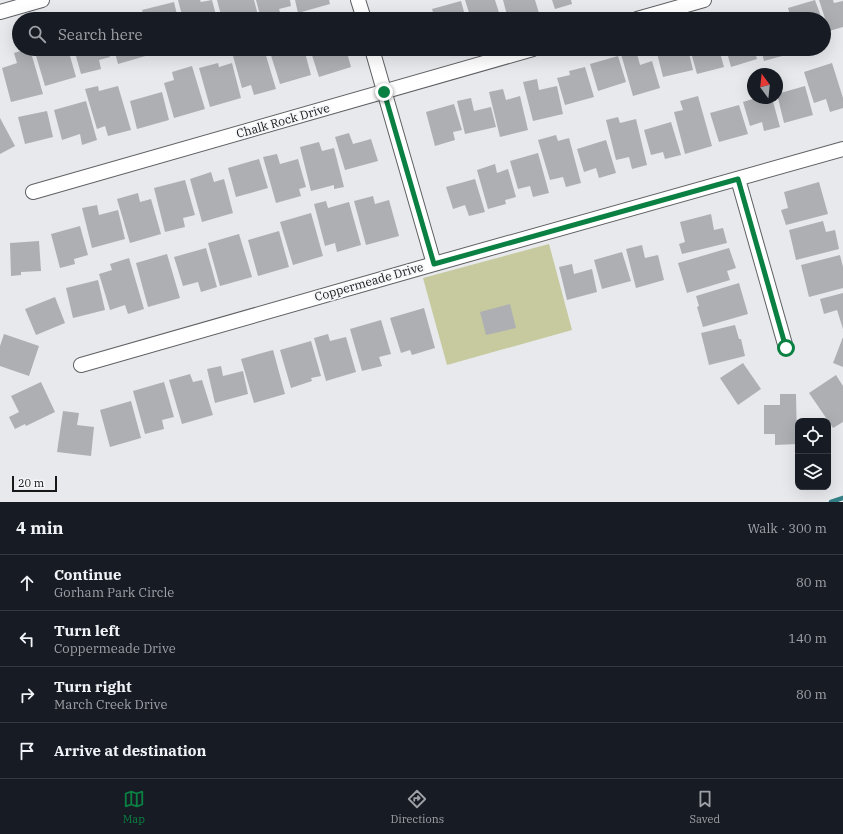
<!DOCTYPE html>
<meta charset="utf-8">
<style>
body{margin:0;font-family:"IBM Plex Serif",serif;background:#20242c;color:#f1f3f6}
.controls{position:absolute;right:12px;bottom:12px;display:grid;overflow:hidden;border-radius:8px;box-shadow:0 4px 16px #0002}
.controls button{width:36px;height:36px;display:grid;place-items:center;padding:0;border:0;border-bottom:1px solid #363941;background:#171b24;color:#f1f3f6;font:20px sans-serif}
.compass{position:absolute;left:747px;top:68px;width:36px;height:36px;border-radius:50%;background:#171b24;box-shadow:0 4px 16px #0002;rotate:345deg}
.scale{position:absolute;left:12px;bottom:10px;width:45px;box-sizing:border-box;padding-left:4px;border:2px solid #181819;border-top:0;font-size:11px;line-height:14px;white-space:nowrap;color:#181819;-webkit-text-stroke:3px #f5f6f9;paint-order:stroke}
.stop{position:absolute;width:12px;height:12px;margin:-9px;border:3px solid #0b8043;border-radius:50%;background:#fff}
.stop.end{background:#0b8043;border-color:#fff;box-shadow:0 1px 4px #0008}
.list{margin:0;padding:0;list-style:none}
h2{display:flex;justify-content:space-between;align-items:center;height:52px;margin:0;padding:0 16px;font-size:17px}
h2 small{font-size:13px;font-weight:400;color:#9ea1a6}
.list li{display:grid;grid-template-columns:26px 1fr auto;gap:12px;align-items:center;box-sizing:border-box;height:56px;padding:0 16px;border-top:1px solid #363941}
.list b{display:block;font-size:15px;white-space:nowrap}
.list p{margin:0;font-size:13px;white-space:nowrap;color:#9ea1a6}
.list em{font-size:13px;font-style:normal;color:#9ea1a6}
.icon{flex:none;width:22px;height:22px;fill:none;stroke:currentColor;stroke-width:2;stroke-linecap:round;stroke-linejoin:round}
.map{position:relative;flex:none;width:843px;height:502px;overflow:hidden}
.search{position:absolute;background:#171b24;box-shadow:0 4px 16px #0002;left:12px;right:12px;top:12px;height:44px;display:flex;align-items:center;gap:10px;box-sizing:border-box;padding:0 14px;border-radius:22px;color:#9ea1a6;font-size:15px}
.sheet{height:276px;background:#171b24}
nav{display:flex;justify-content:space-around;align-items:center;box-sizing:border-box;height:56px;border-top:1px solid #363941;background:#171b24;font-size:11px;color:#9ea1a6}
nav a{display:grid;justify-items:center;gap:2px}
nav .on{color:#0b8043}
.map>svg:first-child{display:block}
.green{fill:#c6ca9e}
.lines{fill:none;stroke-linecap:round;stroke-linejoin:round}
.stream{stroke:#358086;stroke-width:4.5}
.building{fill:#aeafb3}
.street-casing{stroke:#5f6063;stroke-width:16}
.street{stroke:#fff;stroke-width:14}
.route{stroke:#0b8043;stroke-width:5}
.labels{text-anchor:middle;stroke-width:3.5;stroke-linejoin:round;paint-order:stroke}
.street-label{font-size:12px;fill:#181819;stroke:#f5f6f9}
</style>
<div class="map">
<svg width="843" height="502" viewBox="0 0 843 502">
<rect width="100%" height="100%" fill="#e7e9ec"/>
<path class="green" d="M549 244 572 330 447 365 423 278Z"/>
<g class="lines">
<path class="stream" d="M831 502 843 498"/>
</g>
<path class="building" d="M178 0H200L201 2 212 0 217 19H183Z
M217 0H254L259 19H222Z
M256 0H290L291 6 279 9 282 18 261 19Z
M295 0H329L330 4 298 13Z
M465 0H495L501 19H471Z
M503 0H535L539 13 515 19H508Z
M552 0H571L572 4 555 9Z
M815 0 822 19H791L788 8Z
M819 0H833L834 3 843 1V27L829 31Z
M461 1 466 19H435L432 9Z
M174 2 178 19H145L142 10Z
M767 13 768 19H752V17Z
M429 14 430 19H413Z
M27 49H30L43 94 11 102 2 68 17 63 14 53Z
M34 49H68L76 77 45 86Z
M74 49H107L110 57 99 60 101 69 81 74Z
M114 49H147L149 55 118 64Z
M152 49H170V50L153 54Z
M231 49H242L243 51 249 49H264L276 89 254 95 251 85 242 88Z
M269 49H304L311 75 280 84Z
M310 49H346L351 67 319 77Z
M656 49H670V50L688 49 693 70 663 77Z
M690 49H719L724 67 697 74Z
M726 49H754L757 59 731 67Z
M761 49H791L793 53 764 61Z
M636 50 640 65 652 61 660 88 633 96 621 54Z
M618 56 626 82 598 91 590 64Z
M218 63 219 67 232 63 241 98 210 107 199 68Z
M832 63 843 98V108L830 112 826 99 814 103 804 72Z
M192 66 205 109 174 118 164 83 174 80 172 72Z
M585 67 594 97 565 105 557 78 570 75 569 71Z
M537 79 539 90 557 86 563 114 533 121 523 82Z
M98 86 99 91 118 86 131 130 108 136 105 126 97 129 85 89Z
M805 86 813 115 784 123 777 94Z
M503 89 506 100 520 96 528 130 500 137 489 92Z
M162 92 169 120 137 129 130 101Z
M698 96 712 146 685 154 674 112 683 110 680 101Z
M471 98 474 111 491 107 496 127 465 134 457 101Z
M756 98H772L780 127 764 131 762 122 750 126 743 102Z
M86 101 97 140 82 145 80 134 62 140 54 110Z
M454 104 462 130 453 132 455 140 435 146 426 112Z
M739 105 748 134 719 142 710 113Z
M47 111 53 137 25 144 18 117Z
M618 117 620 123 636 119 647 165 632 169 629 157 616 160 606 120Z
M0 118 15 146 0 154Z
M671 122 681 155 665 159 663 152 651 155 644 130Z
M349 133 353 144 371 139 378 161 345 170 335 137Z
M556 135 558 141 569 138 581 183 566 187 563 177 550 180 538 140Z
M606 140 616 173 599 178 596 168 584 172 577 149Z
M319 142 322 151 334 148 344 187 334 189V185L311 191 300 147Z
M538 153 549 193 533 197 530 186 518 189 510 161Z
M277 154 280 164 298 159 306 187 299 189 301 196 276 203 263 157Z
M259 159 268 188 236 197 228 168Z
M495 164 497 173 508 169 516 197 505 200 506 204 488 209 477 170Z
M211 172 214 182 224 179 233 213 202 222 190 179Z
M475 179 485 212 469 216 465 205 453 209 446 187Z
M185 180 195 215 183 218 185 227 165 232 154 188Z
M819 182 828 214 786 225 781 210 788 208 784 192Z
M138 193 140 202 151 199 161 234 130 243 117 199Z
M373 196 375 204 389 200 399 236 366 245 354 201Z
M326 201 328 208 349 202 361 245 337 252 335 243 325 246 314 204Z
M97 205 99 215 118 210 125 239 92 248 82 208Z
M311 213 323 256 293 265 280 222Z
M711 214 714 230 723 228 727 243 682 254 679 244 685 242 680 222Z
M823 221 826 232 835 230 839 249 796 260 789 230Z
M80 226 88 255 74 259 75 264 60 268 51 234Z
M279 231 289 267 258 276 248 240Z
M239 234 252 277 220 286 208 243Z
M39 241 41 271 21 272V275L11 276 10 243Z
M642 245 645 258 658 255 664 280 636 288 626 249Z
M206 248 217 287 201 292 198 282 183 286 174 257Z
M729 248 736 268 727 271 730 280 687 293 678 263Z
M622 252 631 281 602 289 594 260Z
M167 254 180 298 148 307 136 263Z
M840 255 843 267V288L809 297 801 265Z
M129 258 144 309 128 314 125 305 110 310 99 274 112 270 110 264Z
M572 264 574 274 592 269 597 292 567 300 559 267Z
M98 280 105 310 73 318 66 288Z
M739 283 748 314 703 327 697 307 699 306 696 296Z
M843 293V329L837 310 824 314 820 299Z
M55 297 65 323 36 335 25 309Z
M510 304 516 328 486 335 480 312Z
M424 308 435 348 412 355 410 350 401 353 390 318Z
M381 320 391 354 379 357 382 366 362 371 350 329Z
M735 325 739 339H741L745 356 709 365 701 333Z
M4 334 39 346 29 376 0 366V346Z
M328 334 330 341 346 337 356 372 326 381 314 338Z
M843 337V367L833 363Z
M311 341 321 376 311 378 312 381 291 388 280 350Z
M273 350 285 394 254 403 241 359Z
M743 363 761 389 738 405 720 378Z
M221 366 223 376 243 371 248 394 215 403 207 369Z
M190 374 193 382 202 380 213 415 182 424 169 380Z
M836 375 843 386V422L833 428 809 393Z
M41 382 55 412 26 426 25 424 15 429 9 417 19 412 11 396Z
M164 382 174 417 162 420 164 429 145 434 133 391Z
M780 394H796L797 444 775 445V434H764V405H780Z
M131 401 141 438 110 447 100 410Z
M63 411 79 413 77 425 94 427 91 456 57 452Z"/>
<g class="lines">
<g class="street-casing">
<path id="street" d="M358 0 364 19
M0 12 42 0
M637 19 704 0
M372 49 434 264
M738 179 786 348
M33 192 533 49
M81 365 434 264 843 149"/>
</g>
<use href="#street" class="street"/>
</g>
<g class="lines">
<path class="route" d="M384 92 434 264 738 179 786 348"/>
</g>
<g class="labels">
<g class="street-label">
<text transform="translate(283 121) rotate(-16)" y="4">Chalk Rock Drive</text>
<text transform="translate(369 282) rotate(-16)" y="4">Coppermeade Drive</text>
</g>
</g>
</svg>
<div class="controls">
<button><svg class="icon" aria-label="locate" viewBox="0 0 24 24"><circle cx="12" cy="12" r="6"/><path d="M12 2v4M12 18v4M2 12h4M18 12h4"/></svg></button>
<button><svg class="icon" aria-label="layers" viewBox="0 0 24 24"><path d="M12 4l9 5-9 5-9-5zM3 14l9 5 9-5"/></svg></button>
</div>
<svg class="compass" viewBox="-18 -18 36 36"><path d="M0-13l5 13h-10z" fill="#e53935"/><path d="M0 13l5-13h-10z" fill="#9ea1a6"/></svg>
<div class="scale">20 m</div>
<div class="stop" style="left:786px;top:348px"></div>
<div class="stop end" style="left:384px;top:92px"></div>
<div class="search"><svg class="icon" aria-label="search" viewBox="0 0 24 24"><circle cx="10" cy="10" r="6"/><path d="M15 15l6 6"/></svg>Search here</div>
</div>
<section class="sheet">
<h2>4 min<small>Walk · 300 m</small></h2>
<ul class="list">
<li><svg class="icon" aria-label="ahead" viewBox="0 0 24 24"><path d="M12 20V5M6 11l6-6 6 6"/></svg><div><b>Continue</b><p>Gorham Park Circle</p></div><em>80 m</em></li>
<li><svg class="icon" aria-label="left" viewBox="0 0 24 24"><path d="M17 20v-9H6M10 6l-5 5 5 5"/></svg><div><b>Turn left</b><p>Coppermeade Drive</p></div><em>140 m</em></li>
<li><svg class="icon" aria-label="right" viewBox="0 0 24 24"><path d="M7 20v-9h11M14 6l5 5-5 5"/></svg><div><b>Turn right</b><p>March Creek Drive</p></div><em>80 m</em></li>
<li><svg class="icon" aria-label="arrive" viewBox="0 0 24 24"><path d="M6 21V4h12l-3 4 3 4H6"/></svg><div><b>Arrive at destination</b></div></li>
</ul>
</section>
<nav>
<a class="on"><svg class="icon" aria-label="map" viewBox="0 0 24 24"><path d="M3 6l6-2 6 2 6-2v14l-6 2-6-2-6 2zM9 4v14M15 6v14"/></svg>Map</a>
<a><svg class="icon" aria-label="directions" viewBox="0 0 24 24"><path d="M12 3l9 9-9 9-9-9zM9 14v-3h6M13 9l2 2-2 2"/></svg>Directions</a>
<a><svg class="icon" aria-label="saved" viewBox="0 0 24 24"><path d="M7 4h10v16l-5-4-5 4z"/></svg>Saved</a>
</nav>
